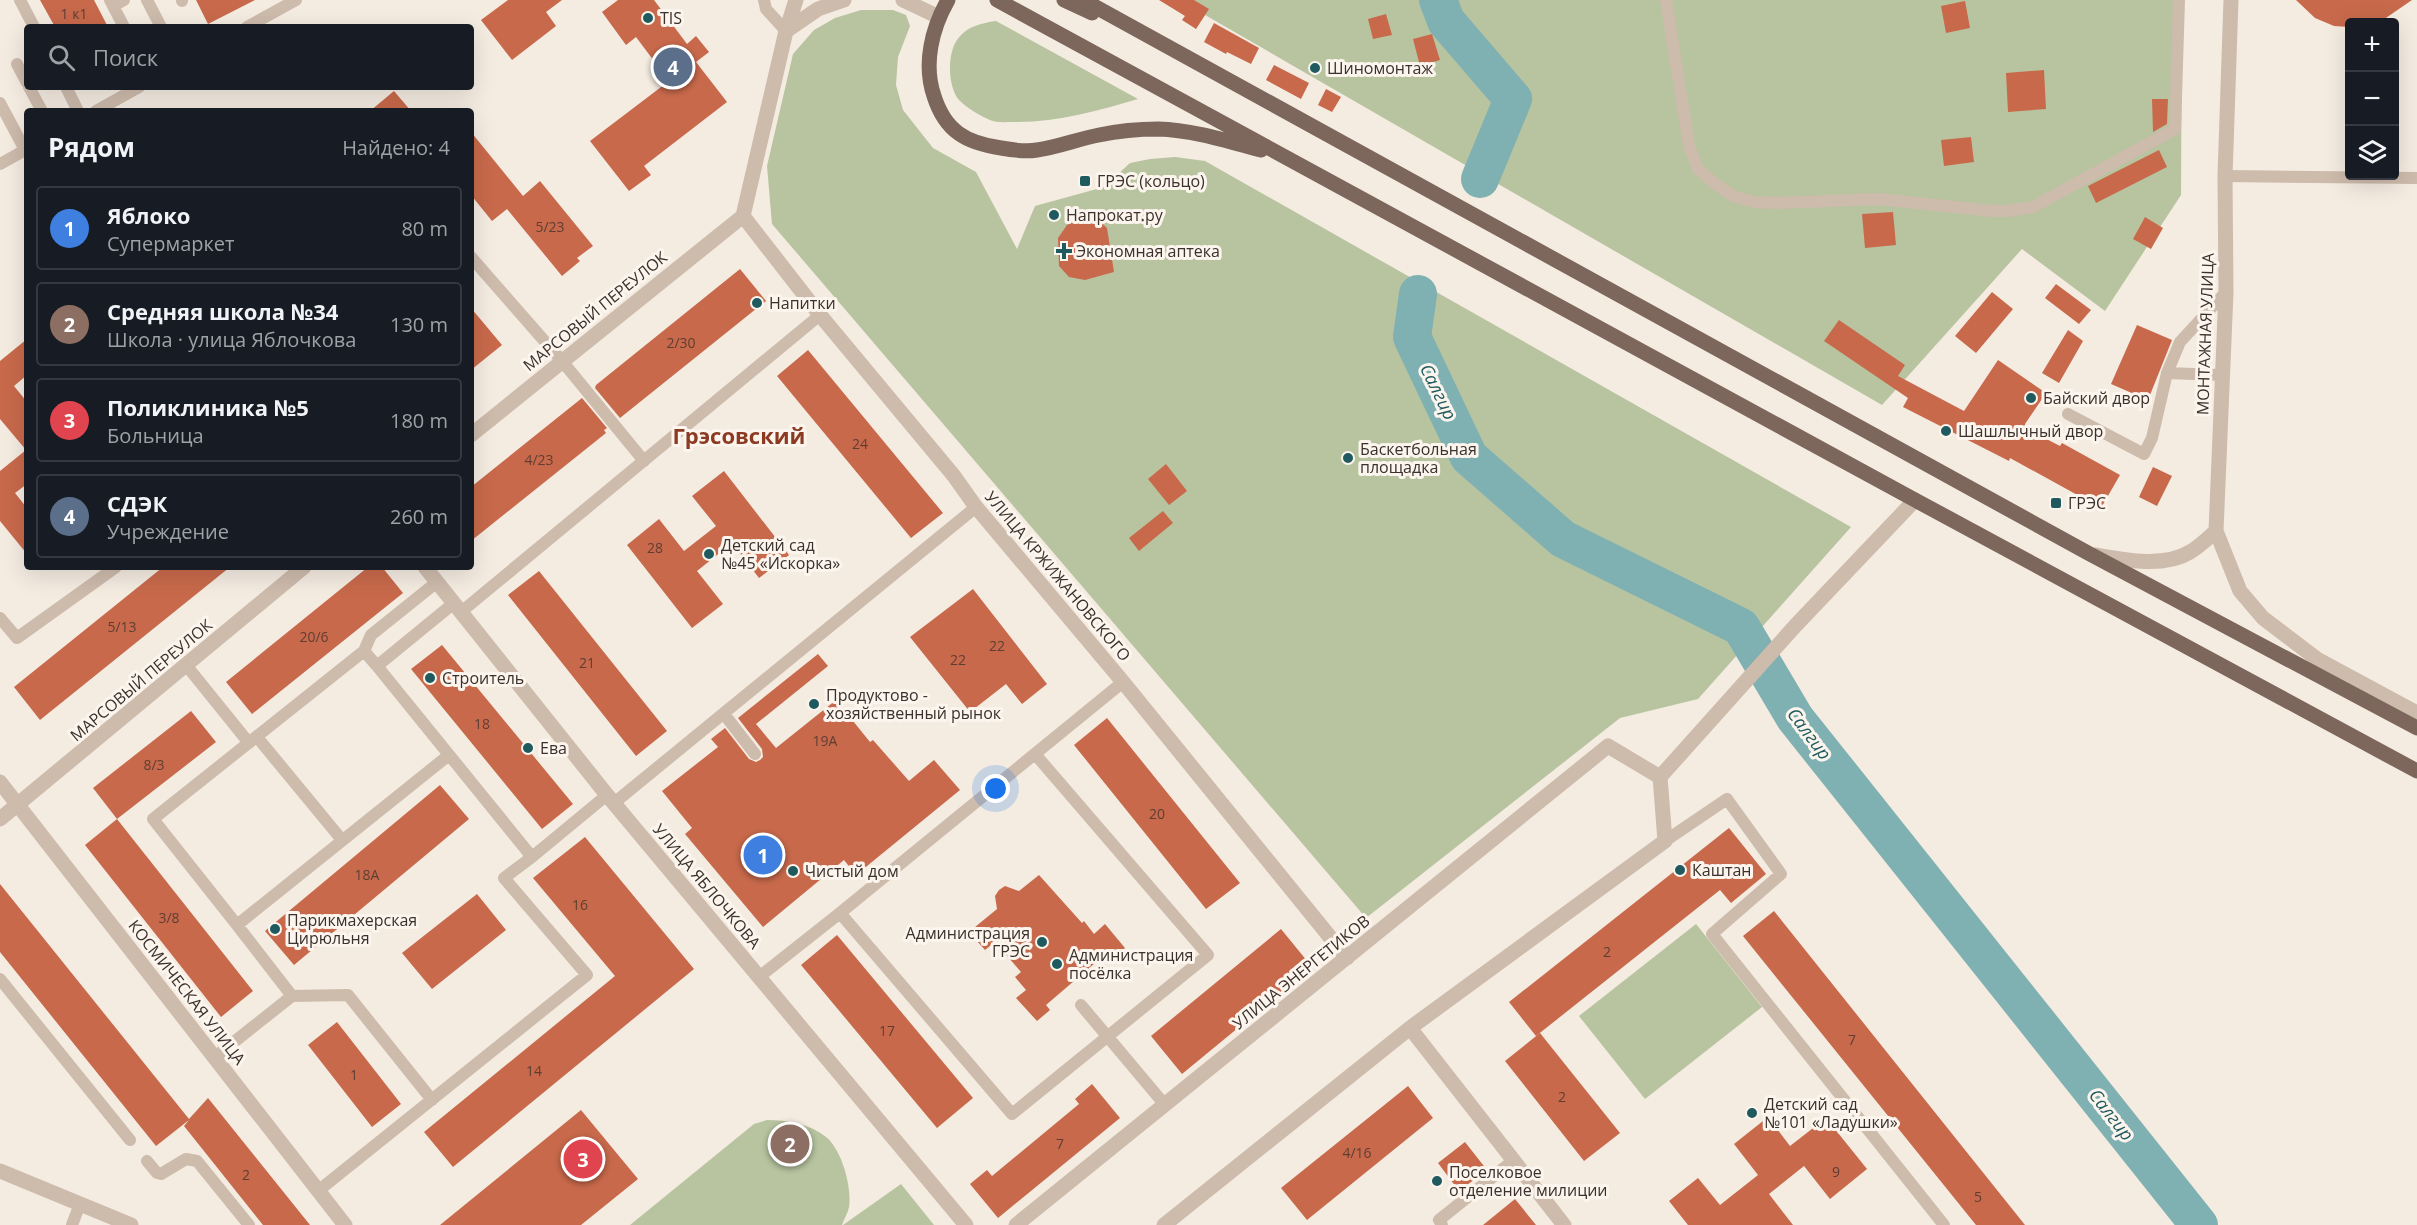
<!DOCTYPE html>
<html lang="ru">
<meta charset="utf-8">
<style>
body{margin:0;font-family:"Open Sans",sans-serif;background:#242831;color:#f1f3f6}
.controls{position:absolute;right:18px;top:18px;display:grid;overflow:hidden;border-radius:6px;box-shadow:0 6px 24px #0002}
.controls button{width:54px;height:54px;display:grid;place-items:center;padding:0;border:0;border-bottom:2px solid #363941;background:#171b24;color:#f1f3f6;font:30px sans-serif}
.you{position:absolute;left:996px;top:789px;width:21px;height:21px;margin:-15px;border:4px solid #fff;border-radius:50%;background:#1a73e8;box-shadow:0 0 0 9px #1a73e833}
.badge{display:grid;place-items:center;width:39px;height:39px;border-radius:50%;background:#0b8043;color:#fff;font-size:20px;font-weight:700}
.pin{position:absolute;translate:-50% -50%;border:3px solid #fff;box-shadow:0 2px 6px #0006}
.list{margin:0;padding:0;list-style:none}
h2{display:flex;justify-content:space-between;align-items:center;height:78px;margin:0;padding:0 24px;font-size:26px}
h2 small{font-size:20px;font-weight:400;color:#9ea1a6}
.list li{display:grid;grid-template-columns:39px 1fr auto;gap:18px;align-items:center;box-sizing:border-box;height:84px;margin:0 12px 12px;padding:0 12px;border:2px solid #363941;border-radius:6px}
.list b{display:block;font-size:22px;white-space:nowrap}
.list p{margin:0;font-size:20px;white-space:nowrap;color:#9ea1a6}
.list em{font-size:20px;font-style:normal;color:#9ea1a6}
.icon{flex:none;width:33px;height:33px;fill:none;stroke:currentColor;stroke-width:2;stroke-linecap:round;stroke-linejoin:round}
.map{position:relative;flex:none;width:2417px;height:1225px;overflow:hidden}
.search{position:absolute;background:#171b24;box-shadow:0 6px 24px #0002;left:24px;top:24px;width:450px;height:66px;display:flex;align-items:center;gap:15px;box-sizing:border-box;padding:0 21px;border-radius:6px;color:#9ea1a6;font-size:22px}
.panel{position:absolute;background:#171b24;box-shadow:0 6px 24px #0002;left:24px;top:108px;width:450px;height:462px;border-radius:6px}
.map>svg:first-child{display:block}
.green{fill:#b8c4a0}
.lines{fill:none;stroke-linecap:round;stroke-linejoin:round}
.river{stroke:#7fb0b2;stroke-width:38}
.building{fill:#c8694b}
.service{stroke:#cdbbac;stroke-width:12}
.minor{stroke:#cdbbac;stroke-width:15}
.tertiary{stroke:#cdbbac;stroke-width:15}
.primary{stroke:#7d675c;stroke-width:15}
.poi-dot{fill:#1f5a5e;stroke:#fbf5ee;stroke-width:2}
.labels{text-anchor:middle;stroke-width:6;stroke-linejoin:round;paint-order:stroke}
.number-label{font-size:14px;fill:#5e3e33}
.poi-label{font-size:16px;fill:#3b302b;stroke:#fbf5ee;text-anchor:start}
.street-label{font-size:16px;fill:#3b302b;stroke:#fbf5ee}
.water-label{font-size:18px;font-style:italic;fill:#1f5a5e;stroke:#fbf5ee}
.district-label{font-size:22px;font-weight:bold;fill:#8c3b22;stroke:#fbf5ee}
</style>
<div class="map">
<svg width="2417" height="1225" viewBox="0 0 2417 1225">
<rect width="100%" height="100%" fill="#f4ebe1"/>
<path class="green" d="M1179 0H2182L2181 195 2105 311 2022 249 1882 405Z
M861 10H893L906 15 910 26 898 57 896 85 903 110 933 148 976 172 1017 249 1035 206 1104 187 1130 163 1150 159 1175 157 1205 161 1851 527 1698 699 1620 718 1366 918 772 224 767 166 793 54 814 30 835 18Z
M996 21 1138 99C1097 111 1056 123 1012 122 1005 122 996 123 990 120 980 116 967 108 959 100 953 94 950 79 950 70 950 37 965 25 996 21Z
M1696 924 1762 1007 1645 1099 1579 1016Z
M767 1120C787 1120 810 1124 826 1137 842 1150 852 1187 849 1207 848 1213 844 1219 842 1225H630L754 1124Z
M901 1184 934 1225H843Z"/>
<g class="lines">
<path class="river" d="M1438 0 1446 21 1513 99 1480 179
M1418 294 1412 337 1469 457 1563 539 1741 627 1795 718 2199 1225"/>
</g>
<path class="building" d="M40 0H94L108 27H55Z
M196 0H255L208 24Z
M508 0H562L546 12 556 26 512 60 481 20Z
M618 0H654L687 44 696 36 709 52 696 62 727 102 644 166 651 175 629 191 590 141 669 81 636 37 626 45 602 12Z
M1159 0H1194L1209 9 1196 29 1182 20 1185 16Z
M2296 0H2412L2380 22H2349V27L2334 26 2315 18Z
M1965 1 1970 28 1946 33 1941 6Z
M1386 14 1392 35 1373 39 1368 19Z
M1214 23 1259 48 1251 64 1227 52 1226 54 1204 42Z
M1432 34 1440 60 1420 66 1413 39Z
M1274 65 1309 83 1301 99 1266 80Z
M2044 70 2046 109 2008 112 2006 73Z
M1326 89 1341 97 1332 112 1318 105Z
M394 91 411 111H370Z
M2152 99H2168L2167 124 2153 132Z
M471 132 523 196 540 181 593 246 577 258 580 261 562 276 507 209 492 221 471 195Z
M1971 137 1974 162 1944 166 1941 140Z
M2159 150 2167 167 2096 203 2088 186Z
M1893 212 1896 245 1865 248 1862 214Z
M1091 213 1107 228 1114 272 1085 280 1069 277 1059 266 1058 238 1067 225Z
M2145 217 2163 228 2151 249 2133 239Z
M740 269 766 301 620 418 595 388 596 385Z
M2056 284 2091 310 2079 324 2045 298Z
M1992 292 2013 309 1976 353 1955 336Z
M471 308 502 345 471 370Z
M1839 320 1905 365 1898 376 1964 411 1998 360 2046 393 2025 424V428L2060 446 2062 443 2120 475 2101 508 2010 458 2009 461 1903 407 1908 398 1824 341Z
M2137 325 2172 340 2148 400 2111 384Z
M2068 330 2083 341 2059 383 2042 373Z
M27 339V375L14 386 27 402V484L15 493 27 508V554L0 521V471L26 450 0 419V361Z
M808 350 943 513 911 538 777 376Z
M582 398 607 428 604 430 606 433 471 541V487Z
M1166 464 1187 491 1169 505 1148 479Z
M2153 467 2172 476 2157 506 2139 497Z
M724 471 789 555 759 578 732 543 697 571 723 604 692 628 627 545 659 519 684 551 716 526 692 496Z
M1163 511 1173 523 1139 551 1129 538Z
M163 567H230L40 720 14 687Z
M368 567H382L403 593 252 714 226 682Z
M539 571 667 731 636 756 508 595Z
M973 589 1047 684 1022 704 1006 684 970 712 910 637Z
M442 645 573 804 542 829 411 669Z
M818 654 828 666 756 724 776 748 836 700 870 742 873 740 909 781 934 760 960 790 856 875 844 860 763 927 685 834 692 828 662 791 718 747 711 739 725 728 749 759 756 762 760 760 763 757 762 749 738 718Z
M191 711 216 742 117 819 93 788Z
M1107 718 1240 883 1206 909 1074 745Z
M440 785 469 819 294 965 265 931Z
M117 819 253 991 221 1017 85 845Z
M1729 828 1766 874 1731 903 1720 890 1536 1036 1509 1002Z
M585 837 694 969 453 1167 424 1132 615 976 533 878Z
M1039 875 1082 923 1084 921 1094 934 1105 924 1125 948 1107 964 1102 957 1046 1005 1050 1010 1037 1021 1016 998 1026 990 1015 977 1021 972 995 942 985 950 969 932 997 909 995 896 999 890 1005 886 1019 891Z
M0 884 189 1119 208 1098 310 1225H263L184 1126 189 1120 156 1146 0 952Z
M477 894 506 930 432 989 402 953Z
M1774 911 1961 1145 2025 1225H1976L1743 936Z
M1281 929 1312 967 1182 1074 1151 1036Z
M837 935 973 1098 937 1128 801 965Z
M337 1022 401 1104 372 1127 308 1045Z
M1540 1033 1620 1133 1584 1161 1505 1061Z
M1092 1084 1120 1118 998 1218 970 1184 987 1170 992 1176 1079 1104 1075 1099Z
M1408 1086 1433 1118 1307 1220 1281 1188Z
M581 1110 638 1179 581 1225H440Z
M1768 1117 1790 1146 1826 1118 1867 1169 1830 1199 1804 1166 1769 1194 1793 1225H1688L1669 1201 1698 1178 1720 1205 1758 1175 1734 1144Z
M1465 1142 1487 1170 1459 1191 1438 1163Z
M1515 1199 1536 1225H1483Z"/>
<g class="lines">
<path class="service" d="M20 0 34 27
M110 0 124 27
M147 0 161 27
M182 0V1
M764 0 766 9 786 31
M1666 0 1689 146 1698 169 1713 182 1733 196 1754 202 1775 203 1878 199 1992 211H2009L2033 207 2175 129 2179 0
M113 6 124 0
M247 27 296 0
M17 64 27 83
M29 87 42 111
M66 87 78 111
M0 103 25 150
M96 111 139 87
M0 164 27 149
M2225 176 2417 178
M471 257 562 361 644 461
M2167 373 2180 342 2226 292
M2068 414 2144 454 2152 438 2167 373 2221 375
M454 603 377 666 532 857 607 795
M461 612 820 315
M0 618 17 638 116 567
M364 651 371 635 437 582
M186 665 249 743
M377 666 364 651 153 819 237 925 449 755
M724 714 755 754
M257 737 342 840
M614 803 976 507
M1665 841 1727 799 1781 874 1712 934 1944 1225
M840 913 1123 682
M759 977 840 913 1012 1114 1208 955 1035 754
M0 979 130 1140
M292 996 348 995 432 1100
M1081 1005 1165 1105
M215 1057 292 996 237 925
M147 1161 157 1173 161 1174 186 1159 197 1161 249 1225
M318 1191 587 975 504 878 532 857
M72 1225 80 1204
M1442 1225 1439 1220 1514 1160"/>
<path class="minor" d="M903 0 939 17
M786 31 818 9 844 0
M743 216 820 315 954 476 976 507 1123 682 1347 958
M743 216 786 31 796 0
M471 435 743 216
M425 567 607 795 966 1225
M1660 777 1796 625 1915 500
M0 782 345 1225
M0 819 304 567
M1410 1028 1564 1225
M0 1171 131 1225
M1016 1225 1608 746 1660 777
M1164 1225 1410 1028 1665 841 1660 777"/>
<path class="tertiary" d="M2231 0 2225 176 2226 292 2216 531 2240 591 2263 618 2317 659 2417 713
M2096 555C2124 560 2164 568 2190 552 2199 547 2208 538 2216 531"/>
<path class="primary" d="M948 0C932 28 923 64 934 96 945 131 966 143 1001 148 1012 150 1025 152 1037 150 1058 147 1078 139 1099 135 1118 131 1139 129 1158 129 1193 130 1227 141 1261 150
M997 0 1915 500 2417 771
M1064 0 1092 13
M1083 0 2088 553 2417 728"/>
</g>
<g class="poi-dot">
<circle cx="648" cy="18" r="6"/>
<circle cx="1315" cy="68" r="6"/>
<rect x="1079" y="175" width="12" height="12" rx="3"/>
<circle cx="1054" cy="215" r="6"/>
<path d="M1061 242h6v6h6v6h-6v6h-6v-6h-6v-6h6z"/>
<circle cx="757" cy="303" r="6"/>
<circle cx="2031" cy="398" r="6"/>
<circle cx="1946" cy="431" r="6"/>
<circle cx="1348" cy="458" r="6"/>
<rect x="2050" y="497" width="12" height="12" rx="3"/>
<circle cx="709" cy="554" r="6"/>
<circle cx="430" cy="678" r="6"/>
<circle cx="814" cy="704" r="6"/>
<circle cx="528" cy="748" r="6"/>
<circle cx="1680" cy="870" r="6"/>
<circle cx="793" cy="871" r="6"/>
<circle cx="275" cy="929" r="6"/>
<circle cx="1042" cy="942" r="6"/>
<circle cx="1057" cy="964" r="6"/>
<circle cx="1752" cy="1113" r="6"/>
<circle cx="1437" cy="1181" r="6"/>
</g>
<g class="labels">
<g class="number-label">
<text x="74" y="19">1 к1</text>
<text x="550" y="232">5/23</text>
<text x="681" y="348">2/30</text>
<text x="860" y="449">24</text>
<text x="539" y="465">4/23</text>
<text x="655" y="553">28</text>
<text x="122" y="632">5/13</text>
<text x="314" y="642">20/6</text>
<text x="997" y="651">22</text>
<text x="958" y="665">22</text>
<text x="587" y="668">21</text>
<text x="482" y="729">18</text>
<text x="825" y="746">19А</text>
<text x="154" y="770">8/3</text>
<text x="1157" y="819">20</text>
<text x="367" y="880">18А</text>
<text x="580" y="910">16</text>
<text x="169" y="923">3/8</text>
<text x="1607" y="957">2</text>
<text x="887" y="1036">17</text>
<text x="1852" y="1045">7</text>
<text x="534" y="1076">14</text>
<text x="354" y="1080">1</text>
<text x="1562" y="1102">2</text>
<text x="1060" y="1149">7</text>
<text x="1357" y="1158">4/16</text>
<text x="1836" y="1177">9</text>
<text x="246" y="1180">2</text>
<text x="1978" y="1202">5</text>
</g>
<g class="poi-label">
<text x="660" y="24">TIS</text>
<text x="1327" y="74">Шиномонтаж</text>
<text x="1097" y="187">ГРЭС (кольцо)</text>
<text x="1066" y="221">Напрокат.ру</text>
<text x="1076" y="257">Экономная аптека</text>
<text x="769" y="309">Напитки</text>
<text x="2043" y="404">Байский двор</text>
<text x="1958" y="437">Шашлычный двор</text>
<text x="1360" y="455">Баскетбольная<tspan x="1360" dy="18">площадка</tspan></text>
<text x="2068" y="509">ГРЭС</text>
<text x="721" y="551">Детский сад<tspan x="721" dy="18">№45 «Искорка»</tspan></text>
<text x="442" y="684">Строитель</text>
<text x="826" y="701">Продуктово -<tspan x="826" dy="18">хозяйственный рынок</tspan></text>
<text x="540" y="754">Ева</text>
<text x="1692" y="876">Каштан</text>
<text x="805" y="877">Чистый дом</text>
<text x="287" y="926">Парикмахерская<tspan x="287" dy="18">Цирюльня</tspan></text>
<text x="1030" y="939" text-anchor="end">Администрация<tspan x="1030" dy="18">ГРЭС</tspan></text>
<text x="1069" y="961">Администрация<tspan x="1069" dy="18">посёлка</tspan></text>
<text x="1764" y="1110">Детский сад<tspan x="1764" dy="18">№101 «Ладушки»</tspan></text>
<text x="1449" y="1178">Поселковое<tspan x="1449" dy="18">отделение милиции</tspan></text>
</g>
<g class="street-label">
<text transform="translate(595 311) rotate(-39)" y="6">МАРСОВЫЙ ПЕРЕУЛОК</text>
<text transform="translate(2205 334) rotate(-88)" y="6">МОНТАЖНАЯ УЛИЦА</text>
<text transform="translate(1058 576) rotate(50)" y="6">УЛИЦА КРЖИЖАНОВСКОГО</text>
<text transform="translate(141 680) rotate(-40)" y="6">МАРСОВЫЙ ПЕРЕУЛОК</text>
<text transform="translate(707 886) rotate(50)" y="6">УЛИЦА ЯБЛОЧКОВА</text>
<text transform="translate(1301 972) rotate(-39)" y="6">УЛИЦА ЭНЕРГЕТИКОВ</text>
<text transform="translate(187 992) rotate(52)" y="6">КОСМИЧЕСКАЯ УЛИЦА</text>
</g>
<g class="water-label">
<text transform="translate(1438 392) rotate(64)" y="6">Салгир</text>
<text transform="translate(1809 734) rotate(53)" y="6">Салгир</text>
<text transform="translate(2111 1115) rotate(52)" y="6">Салгир</text>
</g>
<g class="district-label">
<text x="739" y="444">Грэсовский</text>
</g>
</g>
</svg>
<div class="controls">
<button>+</button>
<button>−</button>
<button><svg class="icon" aria-label="layers" viewBox="0 0 24 24"><path d="M12 4l9 5-9 5-9-5zM3 14l9 5 9-5"/></svg></button>
</div>
<div class="you"></div>
<div class="pin badge" style="left:763px;top:855px;background:#3f7fe0">1</div>
<div class="pin badge" style="left:790px;top:1144px;background:#8d6e63">2</div>
<div class="pin badge" style="left:583px;top:1159px;background:#e0444e">3</div>
<div class="pin badge" style="left:673px;top:67px;background:#5c6f8a">4</div>
<div class="search"><svg class="icon" aria-label="search" viewBox="0 0 24 24"><circle cx="10" cy="10" r="6"/><path d="M15 15l6 6"/></svg>Поиск</div>
<section class="panel">
<h2>Рядом<small>Найдено: 4</small></h2>
<ul class="list">
<li><span class="badge" style="background:#3f7fe0">1</span><div><b>Яблоко</b><p>Супермаркет</p></div><em>80 m</em></li>
<li><span class="badge" style="background:#8d6e63">2</span><div><b>Средняя школа №34</b><p>Школа · улица Яблочкова</p></div><em>130 m</em></li>
<li><span class="badge" style="background:#e0444e">3</span><div><b>Поликлиника №5</b><p>Больница</p></div><em>180 m</em></li>
<li><span class="badge" style="background:#5c6f8a">4</span><div><b>СДЭК</b><p>Учреждение</p></div><em>260 m</em></li>
</ul>
</section>
</div>
